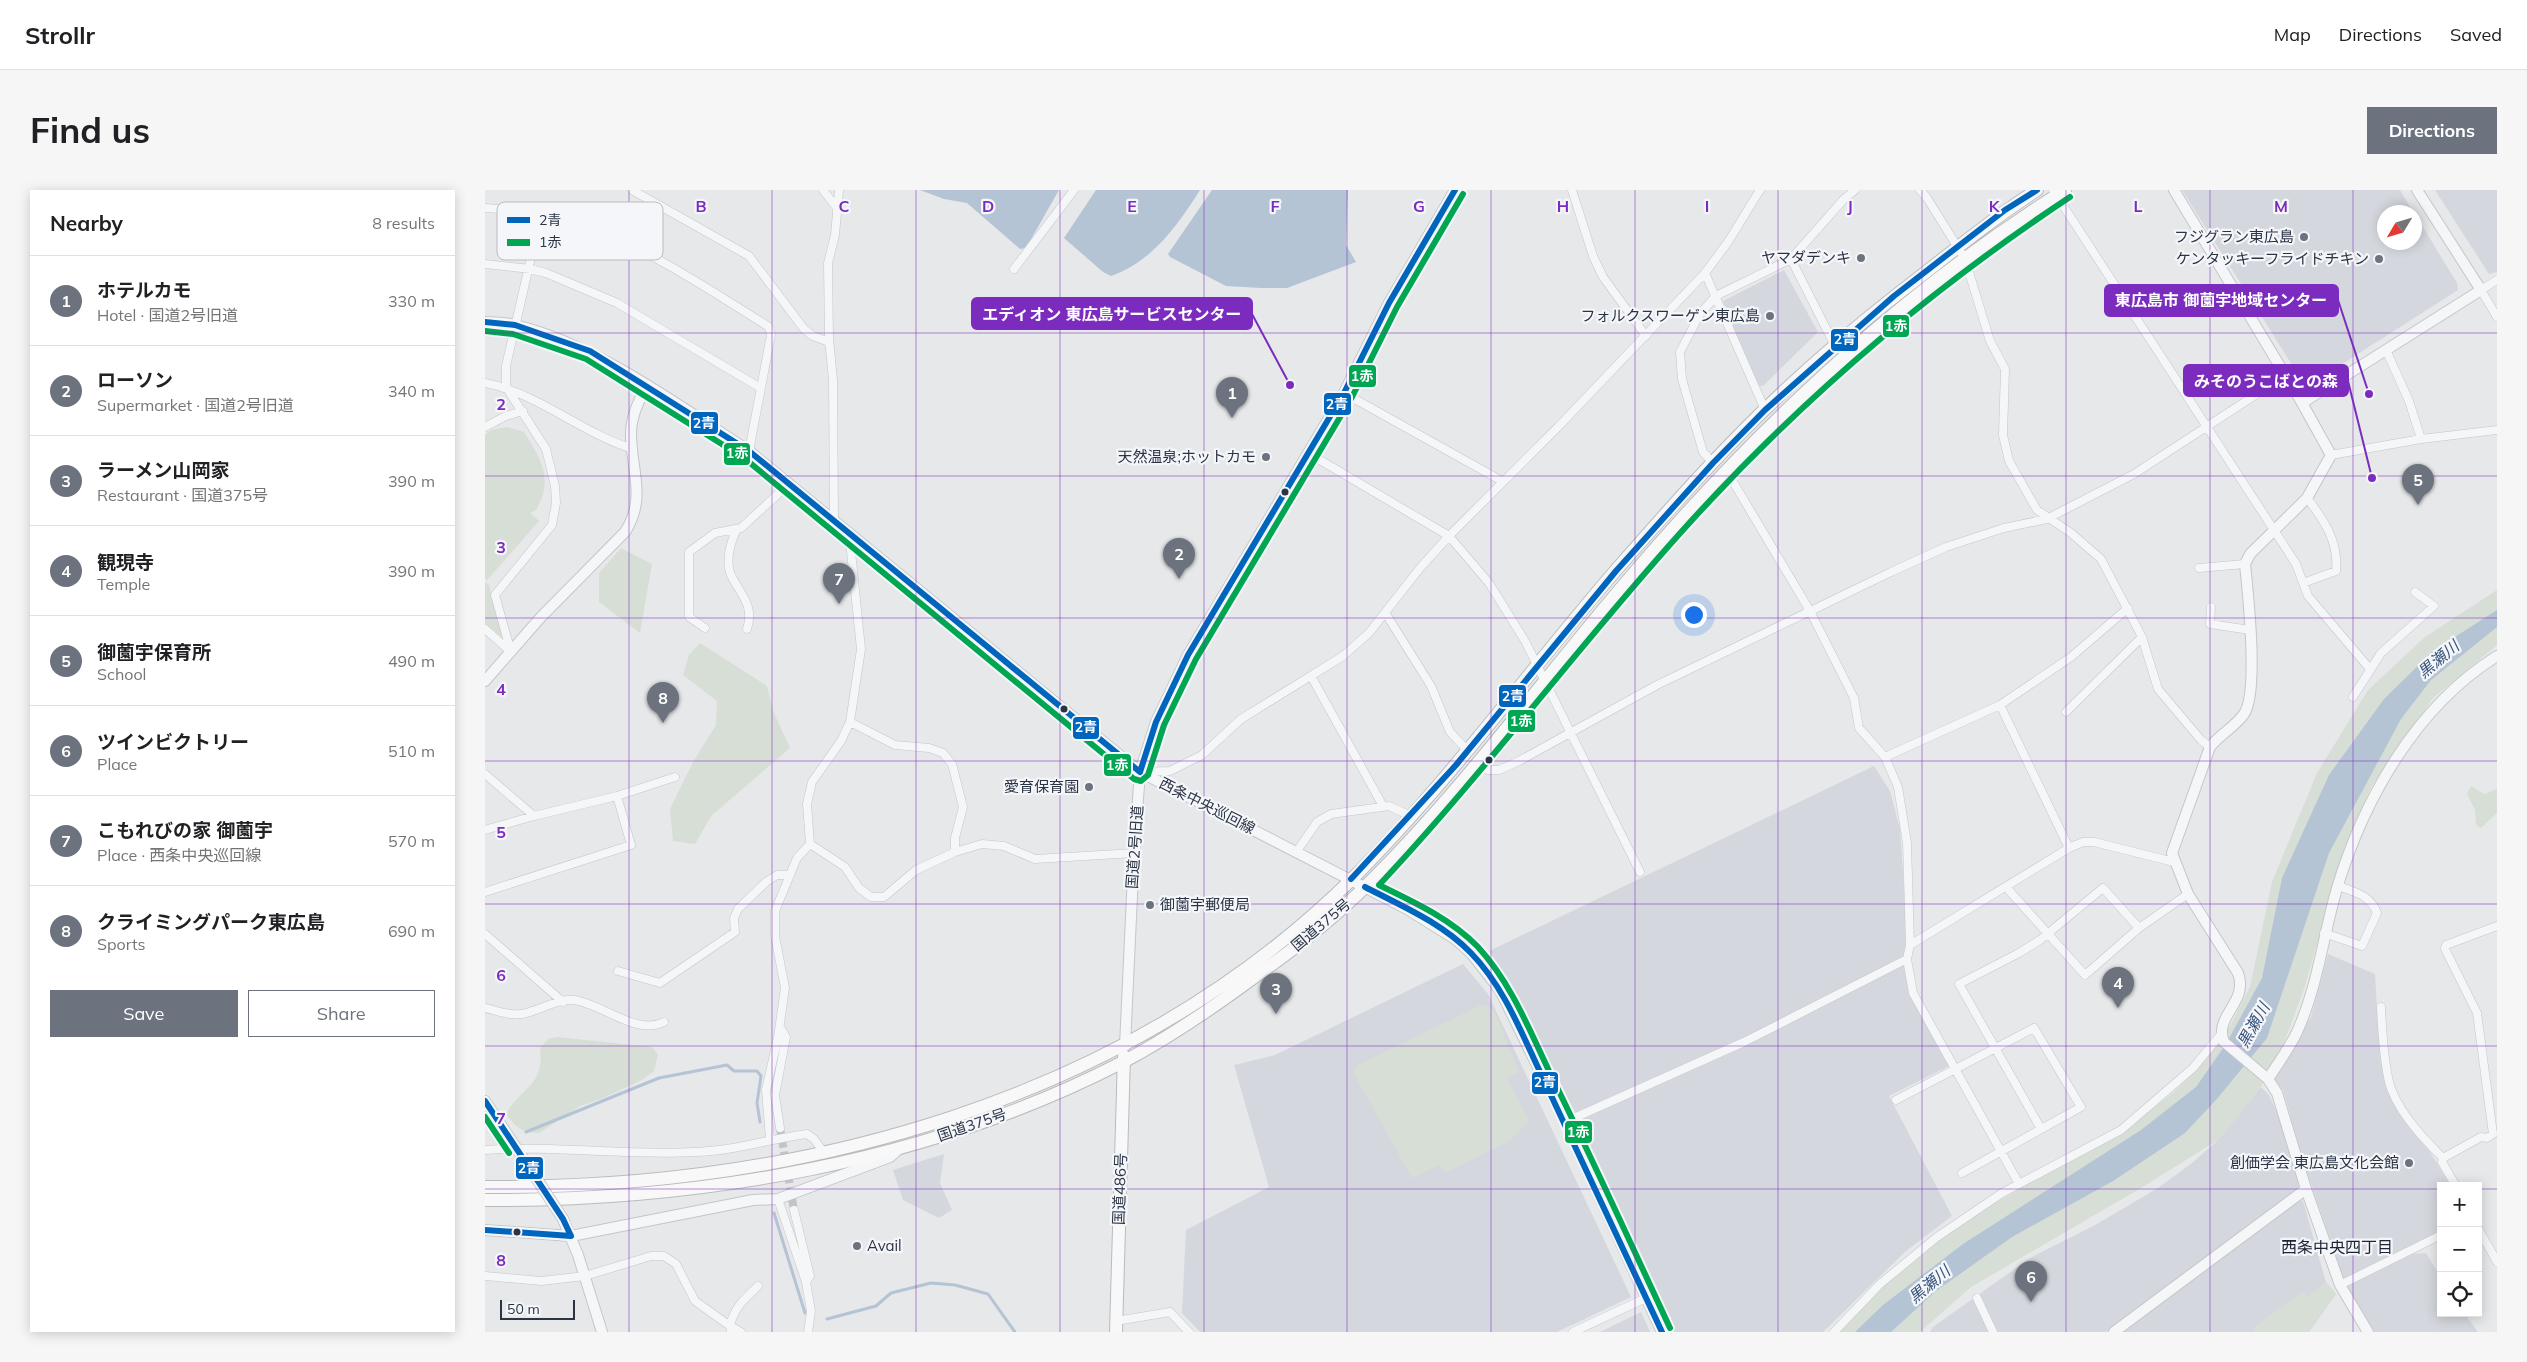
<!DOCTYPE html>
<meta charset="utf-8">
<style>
body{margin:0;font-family:Mulish,"Noto Sans JP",sans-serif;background:#f6f6f6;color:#202124}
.controls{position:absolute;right:15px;bottom:15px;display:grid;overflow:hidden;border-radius:0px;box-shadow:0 2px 12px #0003}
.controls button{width:45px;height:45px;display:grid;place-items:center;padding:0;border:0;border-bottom:1px solid #e0e0e0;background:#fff;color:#202124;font:25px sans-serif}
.compass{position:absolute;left:1892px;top:15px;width:45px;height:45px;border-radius:50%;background:#fff;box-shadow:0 2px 12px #0003;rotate:232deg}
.scale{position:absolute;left:15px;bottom:12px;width:75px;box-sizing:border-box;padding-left:5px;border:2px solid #2b3445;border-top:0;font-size:14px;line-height:18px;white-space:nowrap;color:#2b3445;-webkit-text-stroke:4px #f4f6f9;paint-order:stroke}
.you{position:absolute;left:1208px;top:424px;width:18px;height:18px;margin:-12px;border:4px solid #fff;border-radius:50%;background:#1a73e8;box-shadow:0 0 0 8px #1a73e833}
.badge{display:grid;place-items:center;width:32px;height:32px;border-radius:50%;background:#6c737f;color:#fff;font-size:16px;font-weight:700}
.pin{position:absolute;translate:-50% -41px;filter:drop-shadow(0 1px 2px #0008)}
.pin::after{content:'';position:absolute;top:26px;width:18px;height:15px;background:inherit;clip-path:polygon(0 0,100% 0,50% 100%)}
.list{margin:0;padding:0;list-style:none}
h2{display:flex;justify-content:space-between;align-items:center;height:65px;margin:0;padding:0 20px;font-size:21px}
h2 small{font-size:16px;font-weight:400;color:#757577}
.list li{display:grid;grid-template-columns:32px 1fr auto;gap:15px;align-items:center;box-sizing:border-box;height:90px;padding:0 20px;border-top:1px solid #e0e0e0}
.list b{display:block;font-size:19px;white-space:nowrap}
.list p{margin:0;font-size:16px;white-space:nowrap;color:#757577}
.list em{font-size:16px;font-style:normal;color:#757577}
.actions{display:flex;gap:10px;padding:15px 20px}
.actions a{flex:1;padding:11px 0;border:1px solid #6c737f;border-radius:0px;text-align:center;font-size:18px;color:#6c737f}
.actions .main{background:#6c737f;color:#fff}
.icon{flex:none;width:28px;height:28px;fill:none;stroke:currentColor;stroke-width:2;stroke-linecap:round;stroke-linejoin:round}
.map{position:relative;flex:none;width:2012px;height:1142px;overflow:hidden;border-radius:0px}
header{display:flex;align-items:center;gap:30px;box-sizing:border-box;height:70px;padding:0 25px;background:#fff;border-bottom:1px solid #e0e0e0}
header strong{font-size:24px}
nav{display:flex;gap:28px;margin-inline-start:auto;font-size:18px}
.intro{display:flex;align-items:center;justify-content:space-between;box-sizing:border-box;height:120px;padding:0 30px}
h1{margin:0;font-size:35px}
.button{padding:12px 22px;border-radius:0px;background:#6c737f;color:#fff;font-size:18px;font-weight:700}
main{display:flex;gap:30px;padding:0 30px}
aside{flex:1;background:#fff;border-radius:0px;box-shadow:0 2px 12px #0003}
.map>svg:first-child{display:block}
.built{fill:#d4d7dd}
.green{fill:#d6ded6}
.water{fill:#b4c4d5}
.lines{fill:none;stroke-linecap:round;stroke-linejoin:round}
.stream{stroke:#b4c4d5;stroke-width:3}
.minor-tunnel{stroke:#c1c4c9;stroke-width:8;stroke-dasharray:8 4;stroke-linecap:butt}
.minor-casing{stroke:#c4c6c8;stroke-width:9}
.tertiary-casing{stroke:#c4c6c8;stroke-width:12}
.trunk-casing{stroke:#b8bbbf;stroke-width:14}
.minor{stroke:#f5f6f7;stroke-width:8}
.tertiary{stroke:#f5f6f7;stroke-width:10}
.trunk{stroke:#f8f8f8;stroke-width:12}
.tertiary-bridge-casing{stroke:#c4c6c8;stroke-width:12;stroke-linecap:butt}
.tertiary-bridge{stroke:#f5f6f7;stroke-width:10}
.bus-1-casing{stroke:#f4f6f9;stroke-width:10}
.bus-2-casing{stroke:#f4f6f9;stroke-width:10}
.bus-1{stroke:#0065bd;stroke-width:6}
.bus-2{stroke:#00a651;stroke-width:6}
.grid{fill:none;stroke:#7b2cbf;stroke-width:1;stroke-opacity:0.55}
.poi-dot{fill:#6c737f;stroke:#f4f6f9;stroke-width:2}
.bus-dot{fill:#2b3445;stroke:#f4f6f9;stroke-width:2}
.labels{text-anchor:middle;stroke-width:4.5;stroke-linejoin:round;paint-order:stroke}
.poi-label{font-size:15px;fill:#2b3445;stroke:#f4f6f9;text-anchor:end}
.street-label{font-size:15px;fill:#2b3445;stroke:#f4f6f9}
.water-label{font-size:16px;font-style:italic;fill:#34527a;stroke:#f4f6f9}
.neighbourhood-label{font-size:16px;fill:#1d2536;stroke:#f4f6f9}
.key{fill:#f4f6f9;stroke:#b8bcc3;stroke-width:1}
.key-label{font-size:14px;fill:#2b3445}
.grid-label{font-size:16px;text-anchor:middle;font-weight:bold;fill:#7b2cbf;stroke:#f4f6f9;stroke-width:4.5;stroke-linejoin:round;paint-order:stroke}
.leader{fill:none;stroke:#7b2cbf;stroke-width:2}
.callout-dot{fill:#7b2cbf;stroke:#f4f6f9;stroke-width:2}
.callout{fill:#7b2cbf;stroke:#7b2cbf;stroke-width:2}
.callout-label{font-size:16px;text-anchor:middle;font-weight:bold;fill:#fff}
.line-badge{stroke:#f4f6f9;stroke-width:2}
.badge-label{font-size:14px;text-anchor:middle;font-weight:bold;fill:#fff}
</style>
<header>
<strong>Strollr</strong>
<nav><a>Map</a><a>Directions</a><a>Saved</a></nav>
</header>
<div class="intro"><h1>Find us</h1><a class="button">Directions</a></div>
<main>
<aside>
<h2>Nearby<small>8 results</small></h2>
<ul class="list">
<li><span class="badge">1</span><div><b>ホテルカモ</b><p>Hotel · 国道2号旧道</p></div><em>330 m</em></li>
<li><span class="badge">2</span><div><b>ローソン</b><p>Supermarket · 国道2号旧道</p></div><em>340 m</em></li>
<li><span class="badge">3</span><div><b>ラーメン山岡家</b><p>Restaurant · 国道375号</p></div><em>390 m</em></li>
<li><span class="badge">4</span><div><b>観現寺</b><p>Temple</p></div><em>390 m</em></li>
<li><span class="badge">5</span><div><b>御薗宇保育所</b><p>School</p></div><em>490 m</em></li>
<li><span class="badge">6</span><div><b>ツインビクトリー</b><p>Place</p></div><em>510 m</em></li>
<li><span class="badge">7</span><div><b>こもれびの家 御薗宇</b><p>Place · 西条中央巡回線</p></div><em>570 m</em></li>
<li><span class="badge">8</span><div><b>クライミングパーク東広島</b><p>Sports</p></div><em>690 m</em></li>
</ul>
<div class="actions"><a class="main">Save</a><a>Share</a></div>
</aside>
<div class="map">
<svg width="2012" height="1142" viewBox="0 0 2012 1142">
<rect width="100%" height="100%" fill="#e6e8ea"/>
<path class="built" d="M1697 0H1915L1928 22H1900V52H1930V24L1972 93 1973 100 1821 197Z
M1950 0H2012V82L2004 84Z
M1299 80 1333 142 1278 196H1272L1238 111Z
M1389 576 1405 601 1415 639 1426 803 1466 875 1404 906 1467 1026 1421 1061 1338 1142H1188L1004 761Z
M1843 764 1890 784 1893 836 1898 868 1910 913 1922 934 1945 962 1966 996H1956V1041L1859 1090 1820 976 1798 900 1787 887 1826 827Z
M978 774 1003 804 1146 1107 1072 1142H715L697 1123 701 1040 784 997 749 875 790 865Z
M1776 897 1784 905 1798 937 1814 996 1812 1000 1621 1142H1445L1448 1137 1545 1068 1612 1034 1673 998 1707 973 1733 950Z
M459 964 455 993 467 1020 454 1028 418 1010 408 980Z
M1815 1010 1818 1011 1841 1092 1851 1104 1824 1142H1638Z
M1941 1063 1956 1088V1123H1979L1993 1142H1890L1861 1097 1927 1064Z
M1156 1122 1165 1142H1115Z"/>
<path class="green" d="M22 237 39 242C56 269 69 290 51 320L45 323 54 331 2 390 0 388V245L6 240Z
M136 358 167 374 155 443 114 412V383Z
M0 392 4 395 19 448 0 434Z
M2012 400V455L1948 508 1886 597 1859 659 1819 799 1795 864 1776 897 1733 950 1656 998 1486 1097 1435 1142H1349L1376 1114 1460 1041 1643 938 1689 902 1711 880 1745 836 1765 797 1787 692 1832 583 1883 500 1940 447Z
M215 453 282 496 288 521 305 558 226 626 210 654 188 651 185 619 208 572 231 535 232 511 198 485 204 465Z
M1986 596 1999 604 2012 599V623L1996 638 1991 635 1990 620 1982 604Z
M998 814 1010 821 1034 882 1022 889 1045 931 1023 952 960 983 955 975 927 988 869 884 871 876Z
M72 847 167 857 173 865 169 881 157 890 116 909 95 916 54 943 41 942 31 936 21 924C37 896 60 896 55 858L63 849Z
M1841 1092 1851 1104 1824 1142H1771L1768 1138 1818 1101 1823 1107Z"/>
<path class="water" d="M435 0H574L541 58 535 59 482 13 459 9Z
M611 0H715C692 36 668 71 626 86L618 82 579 48Z
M727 0H863L861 55 871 72 802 98H776L741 96 685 67 683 64Z
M2012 420V437L1946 490 1916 529 1844 663 1782 848 1731 910 1700 943 1628 991 1527 1047 1451 1101 1406 1142H1370L1398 1115 1478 1054 1656 940 1711 897 1741 854 1777 788 1797 688 1844 585 1899 509 1948 461Z"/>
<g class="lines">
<path class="stream" d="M41 942 174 888 242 875 249 881H272L276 886 272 913 275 932
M289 1023 320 1123
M342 1129 391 1116 406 1103 446 1093 470 1095 503 1104 530 1142"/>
<path class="minor-tunnel" d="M295 938 309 1020"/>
<g class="minor-casing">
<path id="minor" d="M147 0 264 66 319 139 328 146 344 152
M338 0 352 18
M1087 0 1108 66 1118 87 1161 146
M1435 0 1442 8 1480 69 1505 151 1520 179 1518 245 1524 271 1552 320 1586 343 1616 369 1657 447 1673 499 1716 550 1725 557
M1568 0 1811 374 1823 406 1885 479
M0 18C27 20 53 22 79 30 153 51 219 96 284 137L286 145 264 261
M0 74 45 79 61 83 132 113 274 197
M529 79 589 0
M1220 83 1280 220
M2012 90 1996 100 2012 127
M1350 156 1306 69 1359 9 1370 0
M1901 160 1924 211 1936 249
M0 193C53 203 96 243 148 259
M859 203 1017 291
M0 237 21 226 38 221
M823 263 964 346 1004 393 1040 451 1155 682
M1846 265 1936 249 2012 240
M1228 273 1218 262 1197 189 1195 162 1215 124 1231 106 1306 69
M1239 283 1247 290 1325 421 1369 508 1374 538 1400 567 1413 597 1422 653 1425 755 1422 769 1428 803 1534 994
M349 329 348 190 344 149 343 73 350 45 354 0
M252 339C245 353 239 374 248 389 258 407 269 417 262 439
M1714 378 1760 374
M1818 393 1851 381C1854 352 1839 330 1822 308
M1726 417 1725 434 1765 440
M901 424 946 496 965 542 983 561
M220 438 204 427V362L230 343 256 338 304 294
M0 439 26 462
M26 462 10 405 67 335 71 313 70 296 61 259 21 197V176L56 24
M826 486 898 616
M1868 507 1896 463 1949 416 1930 402
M1515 515 1584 658
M1581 522 1657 447
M365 532 410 555 444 558 458 563 467 574 478 617 470 648V662
M1400 567 1515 515 1586 467 1643 418
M992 573 1003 580H1014L1034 571 1172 495 1406 382 1461 357 1519 338 1562 329 1579 320 1649 284 1801 185
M657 582 685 581 717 565 756 529 858 466 884 443 935 378 964 346 1073 237 1220 83 1243 52 1275 0
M0 584 49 626 132 606 190 587
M0 640 49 626
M325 654 360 677 374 698 386 707H399L431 680 470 662 497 654 519 656 550 669 649 663
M812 661 832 632 846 624 904 616 926 626
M1521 697 1600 785 1654 738 1703 704
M0 702 146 655 132 606
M1839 743 1877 756 1892 723C1886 705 1869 702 1853 696
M0 744 78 812
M1425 755 1584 658 1598 652H1609L1689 672
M133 781 175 793 250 742 249 728 253 719 281 692 292 685H305
M1896 817C1897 838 1899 882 1907 901 1918 927 1938 948 1958 968
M0 818C13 821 24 826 37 824 54 821 73 808 89 810 118 814 151 846 179 832
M295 837 301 847 290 905 295 938
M1411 910 1549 838 1596 917 1477 983
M1080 932 1259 852 1422 769
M1556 939 1474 794 1534 763 1555 750 1618 698 1654 738
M285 949 281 900 293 847 300 798 290 746V721L312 668 325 654 322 614 327 592 356 551 365 532 376 459 364 342
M0 960C70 955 140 966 210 962 249 961 284 949 322 944L329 949 340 964
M1971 996 1957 972 1958 968 1996 947 2002 948 2008 944 1992 823 1960 759 1961 755 2012 736
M293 1009 321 1092 326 1121 323 1142
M309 1020 325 1086 321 1092
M1993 1038 2012 1072
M0 1086 56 1091 100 1086 166 1066H179L191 1074 210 1111 245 1136 246 1142
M1855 1095 1956 1045
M1492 1108 1508 1142
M631 1131 685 1122 704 1142
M256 1142 245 1136C249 1118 259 1109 273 1096
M1088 1142 1161 1108
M1349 1142 1395 1094 1452 1047 1517 1003 1636 940 1708 878 1736 844"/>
</g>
<g class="tertiary-casing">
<path id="tertiary" d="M1689 0 1817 213 1846 265 1822 308 1765 364 1760 374C1763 404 1774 502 1759 524 1750 537 1735 544 1725 557L1687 663 1703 704 1753 783C1764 813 1728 826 1739 852L1783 889 1792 903 1821 999 1855 1095 1883 1142
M0 132C10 133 21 132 30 135 111 154 194 216 264 261L655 582 922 719 970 749 986 763 1015 800 1080 932 1177 1142
M1817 213 1996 100 1932 0
M0 491 56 427 140 342C162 308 146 280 146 244 146 226 153 211 162 196
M640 856 649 663 655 582 671 532 703 465 859 203 904 113 970 0
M1783 889C1792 875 1803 860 1811 844 1833 798 1838 744 1853 695 1880 607 1932 516 2012 466
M0 911 40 971
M78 1029 93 1065 117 1142
M0 1040 86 1046 268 1010 293 1009 405 967 414 959
M1629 1142 1821 999"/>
</g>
<g class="trunk-casing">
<path id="trunk" d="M0 997C313 999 640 913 868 688 964 592 1043 482 1131 380 1188 315 1246 249 1310 191 1350 154 1393 119 1436 86 1474 56 1512 26 1552 0
M0 1010C216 1011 443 972 636 873 682 849 726 819 768 788 808 760 847 730 882 695 977 601 1056 492 1143 390 1269 241 1414 104 1580 0
M631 1142 639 866"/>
</g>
<use href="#minor" class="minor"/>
<use href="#tertiary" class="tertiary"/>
<use href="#trunk" class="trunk"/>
<g class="tertiary-bridge-casing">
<path id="tertiary-bridge" d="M40 971 78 1029"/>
</g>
<use href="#tertiary-bridge" class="tertiary-bridge"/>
<g class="bus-1-casing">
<path id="bus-1" d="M0 132 30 135 105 161 264 261 655 582 671 532 703 465 859 203 904 113 970 0
M866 689 971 575 1131 381 1228 273 1280 220 1409 106 1520 20 1552 0
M880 697C917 716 957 733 986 763 1019 797 1036 842 1056 884 1097 970 1137 1056 1177 1142
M0 911 78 1029 86 1046
M0 1040 86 1046"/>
</g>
<g class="bus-2-casing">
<path id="bus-2" d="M0 141 28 144 101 169 259 268 649 589 656 591 663 585 679 535 711 469 867 207 912 117 978 4
M0 927 24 963
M1185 1138C1145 1052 1106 966 1064 881 1044 839 1026 793 993 757 966 729 929 712 894 695 1001 581 1094 455 1198 340 1314 211 1440 103 1585 7"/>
</g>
<use href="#bus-1" class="bus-1"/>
<use href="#bus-2" class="bus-2"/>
</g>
<path class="grid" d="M144 0V1142M287 0V1142M431 0V1142M575 0V1142M719 0V1142M862 0V1142M1006 0V1142M1150 0V1142M1293 0V1142M1437 0V1142M1581 0V1142M1725 0V1142M1868 0V1142M0 143H2012M0 286H2012M0 428H2012M0 571H2012M0 714H2012M0 856H2012M0 999H1956M1993 999H2012"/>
<g class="poi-dot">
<circle cx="1819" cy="47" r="5"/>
<circle cx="1376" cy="68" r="5"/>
<circle cx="1894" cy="69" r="5"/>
<circle cx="1285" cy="126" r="5"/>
<circle cx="781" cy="267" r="5"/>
<circle cx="604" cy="597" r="5"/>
<circle cx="665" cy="715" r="5"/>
<circle cx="1924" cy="973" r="5"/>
<circle cx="372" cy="1056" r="5"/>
</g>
<g class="bus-dot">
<circle cx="800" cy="302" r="4.5"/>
<circle cx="579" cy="519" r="4.5"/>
<circle cx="1004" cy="570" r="4.5"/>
<circle cx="32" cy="1042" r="4.5"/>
</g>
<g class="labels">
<g class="poi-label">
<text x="1809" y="52">フジグラン東広島</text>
<text x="1366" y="73">ヤマダデンキ</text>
<text x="1884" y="74">ケンタッキーフライドチキン</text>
<text x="1275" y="131">フォルクスワーゲン東広島</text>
<text x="771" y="272">天然温泉;ホットカモ</text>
<text x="594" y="602">愛育保育園</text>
<text x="675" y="720" text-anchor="start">御薗宇郵便局</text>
<text x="1914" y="978">創価学会 東広島文化会館</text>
<text x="382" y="1061" text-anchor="start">Avail</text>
</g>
<g class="street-label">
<text transform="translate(722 616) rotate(27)" y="5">西条中央巡回線</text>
<text transform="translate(650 657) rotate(-86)" y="5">国道2号旧道</text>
<text transform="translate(836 735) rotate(-40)" y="5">国道375号</text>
<text transform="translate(487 935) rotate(-19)" y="5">国道375号</text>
<text transform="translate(635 999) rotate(-88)" y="5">国道486号</text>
</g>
<g class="water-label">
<text transform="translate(1953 469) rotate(-40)" y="6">黒瀬川</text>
<text transform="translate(1768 835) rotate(-61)" y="6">黒瀬川</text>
<text transform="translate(1444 1094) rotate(-40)" y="6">黒瀬川</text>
</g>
<g class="neighbourhood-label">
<text x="1852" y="1063">西条中央四丁目</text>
</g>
</g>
<rect x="12" y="12" width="166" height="58" rx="8" class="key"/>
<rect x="22" y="27" width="23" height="6" fill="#0065bd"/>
<rect x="22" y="49" width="23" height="7" fill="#00a651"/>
<g class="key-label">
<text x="54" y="35">2青</text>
<text x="54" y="57">1赤</text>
</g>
<g class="grid-label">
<text x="216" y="22">B</text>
<text x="359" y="22">C</text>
<text x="503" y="22">D</text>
<text x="647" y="22">E</text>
<text x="790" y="22">F</text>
<text x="934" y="22">G</text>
<text x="1078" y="22">H</text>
<text x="1222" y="22">I</text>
<text x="1365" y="22">J</text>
<text x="1509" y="22">K</text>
<text x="1653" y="22">L</text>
<text x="1796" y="22">M</text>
<text x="16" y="220">2</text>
<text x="16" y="363">3</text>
<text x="16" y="505">4</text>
<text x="16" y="648">5</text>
<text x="16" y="791">6</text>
<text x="16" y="934">7</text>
<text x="16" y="1076">8</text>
</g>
<path class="leader" d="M1884 204L1853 110M805 195L767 124M1887 288L1863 191"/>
<g class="callout-dot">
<circle cx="1884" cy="204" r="5"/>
<circle cx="805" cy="195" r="5"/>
<circle cx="1887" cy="288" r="5"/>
</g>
<g class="callout">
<rect x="1620" y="95" width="233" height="31" rx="5"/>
<rect x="487" y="108" width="280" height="31" rx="5"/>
<rect x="1699" y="175" width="164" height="31" rx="5"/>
</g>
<g class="callout-label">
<text x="1736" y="116">東広島市 御薗宇地域センター</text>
<text x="627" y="130">エディオン 東広島サービスセンター</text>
<text x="1781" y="197">みそのうこばとの森</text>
</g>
<g class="line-badge">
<rect x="1397" y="124" width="28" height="24" rx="5" fill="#00a651"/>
<rect x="1345" y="138" width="29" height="24" rx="5" fill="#0065bd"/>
<rect x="863" y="174" width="29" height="24" rx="5" fill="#00a651"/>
<rect x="838" y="202" width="29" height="24" rx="5" fill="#0065bd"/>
<rect x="205" y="221" width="29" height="24" rx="5" fill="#0065bd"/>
<rect x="238" y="252" width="28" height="24" rx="5" fill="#00a651"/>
<rect x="1013" y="494" width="29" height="24" rx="5" fill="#0065bd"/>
<rect x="1022" y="519" width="29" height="24" rx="5" fill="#00a651"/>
<rect x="587" y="526" width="28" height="24" rx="5" fill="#0065bd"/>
<rect x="618" y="563" width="29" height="24" rx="5" fill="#00a651"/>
<rect x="1046" y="881" width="28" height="24" rx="5" fill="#0065bd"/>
<rect x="1079" y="930" width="29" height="24" rx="5" fill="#00a651"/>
<rect x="30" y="966" width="29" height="24" rx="5" fill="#0065bd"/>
</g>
<g class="badge-label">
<text x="1411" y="141">1赤</text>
<text x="1360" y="154">2青</text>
<text x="877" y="191">1赤</text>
<text x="852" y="219">2青</text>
<text x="219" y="238">2青</text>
<text x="252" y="268">1赤</text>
<text x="1028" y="511">2青</text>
<text x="1036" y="536">1赤</text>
<text x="601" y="542">2青</text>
<text x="632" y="580">1赤</text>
<text x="1060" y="897">2青</text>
<text x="1093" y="947">1赤</text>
<text x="44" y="983">2青</text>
</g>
</svg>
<div class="controls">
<button>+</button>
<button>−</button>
<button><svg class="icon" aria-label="locate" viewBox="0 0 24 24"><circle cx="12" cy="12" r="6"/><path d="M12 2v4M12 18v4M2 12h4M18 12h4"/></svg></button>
</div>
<svg class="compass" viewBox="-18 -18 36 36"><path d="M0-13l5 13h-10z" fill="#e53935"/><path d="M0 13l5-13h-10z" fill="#757577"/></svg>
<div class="scale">50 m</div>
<div class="you"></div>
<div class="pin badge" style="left:747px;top:228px">1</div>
<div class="pin badge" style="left:694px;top:389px">2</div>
<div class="pin badge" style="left:791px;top:824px">3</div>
<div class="pin badge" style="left:1633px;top:818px">4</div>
<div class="pin badge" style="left:1933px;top:315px">5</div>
<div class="pin badge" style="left:1546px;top:1112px">6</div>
<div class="pin badge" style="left:354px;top:414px">7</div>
<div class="pin badge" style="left:178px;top:533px">8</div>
</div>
</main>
